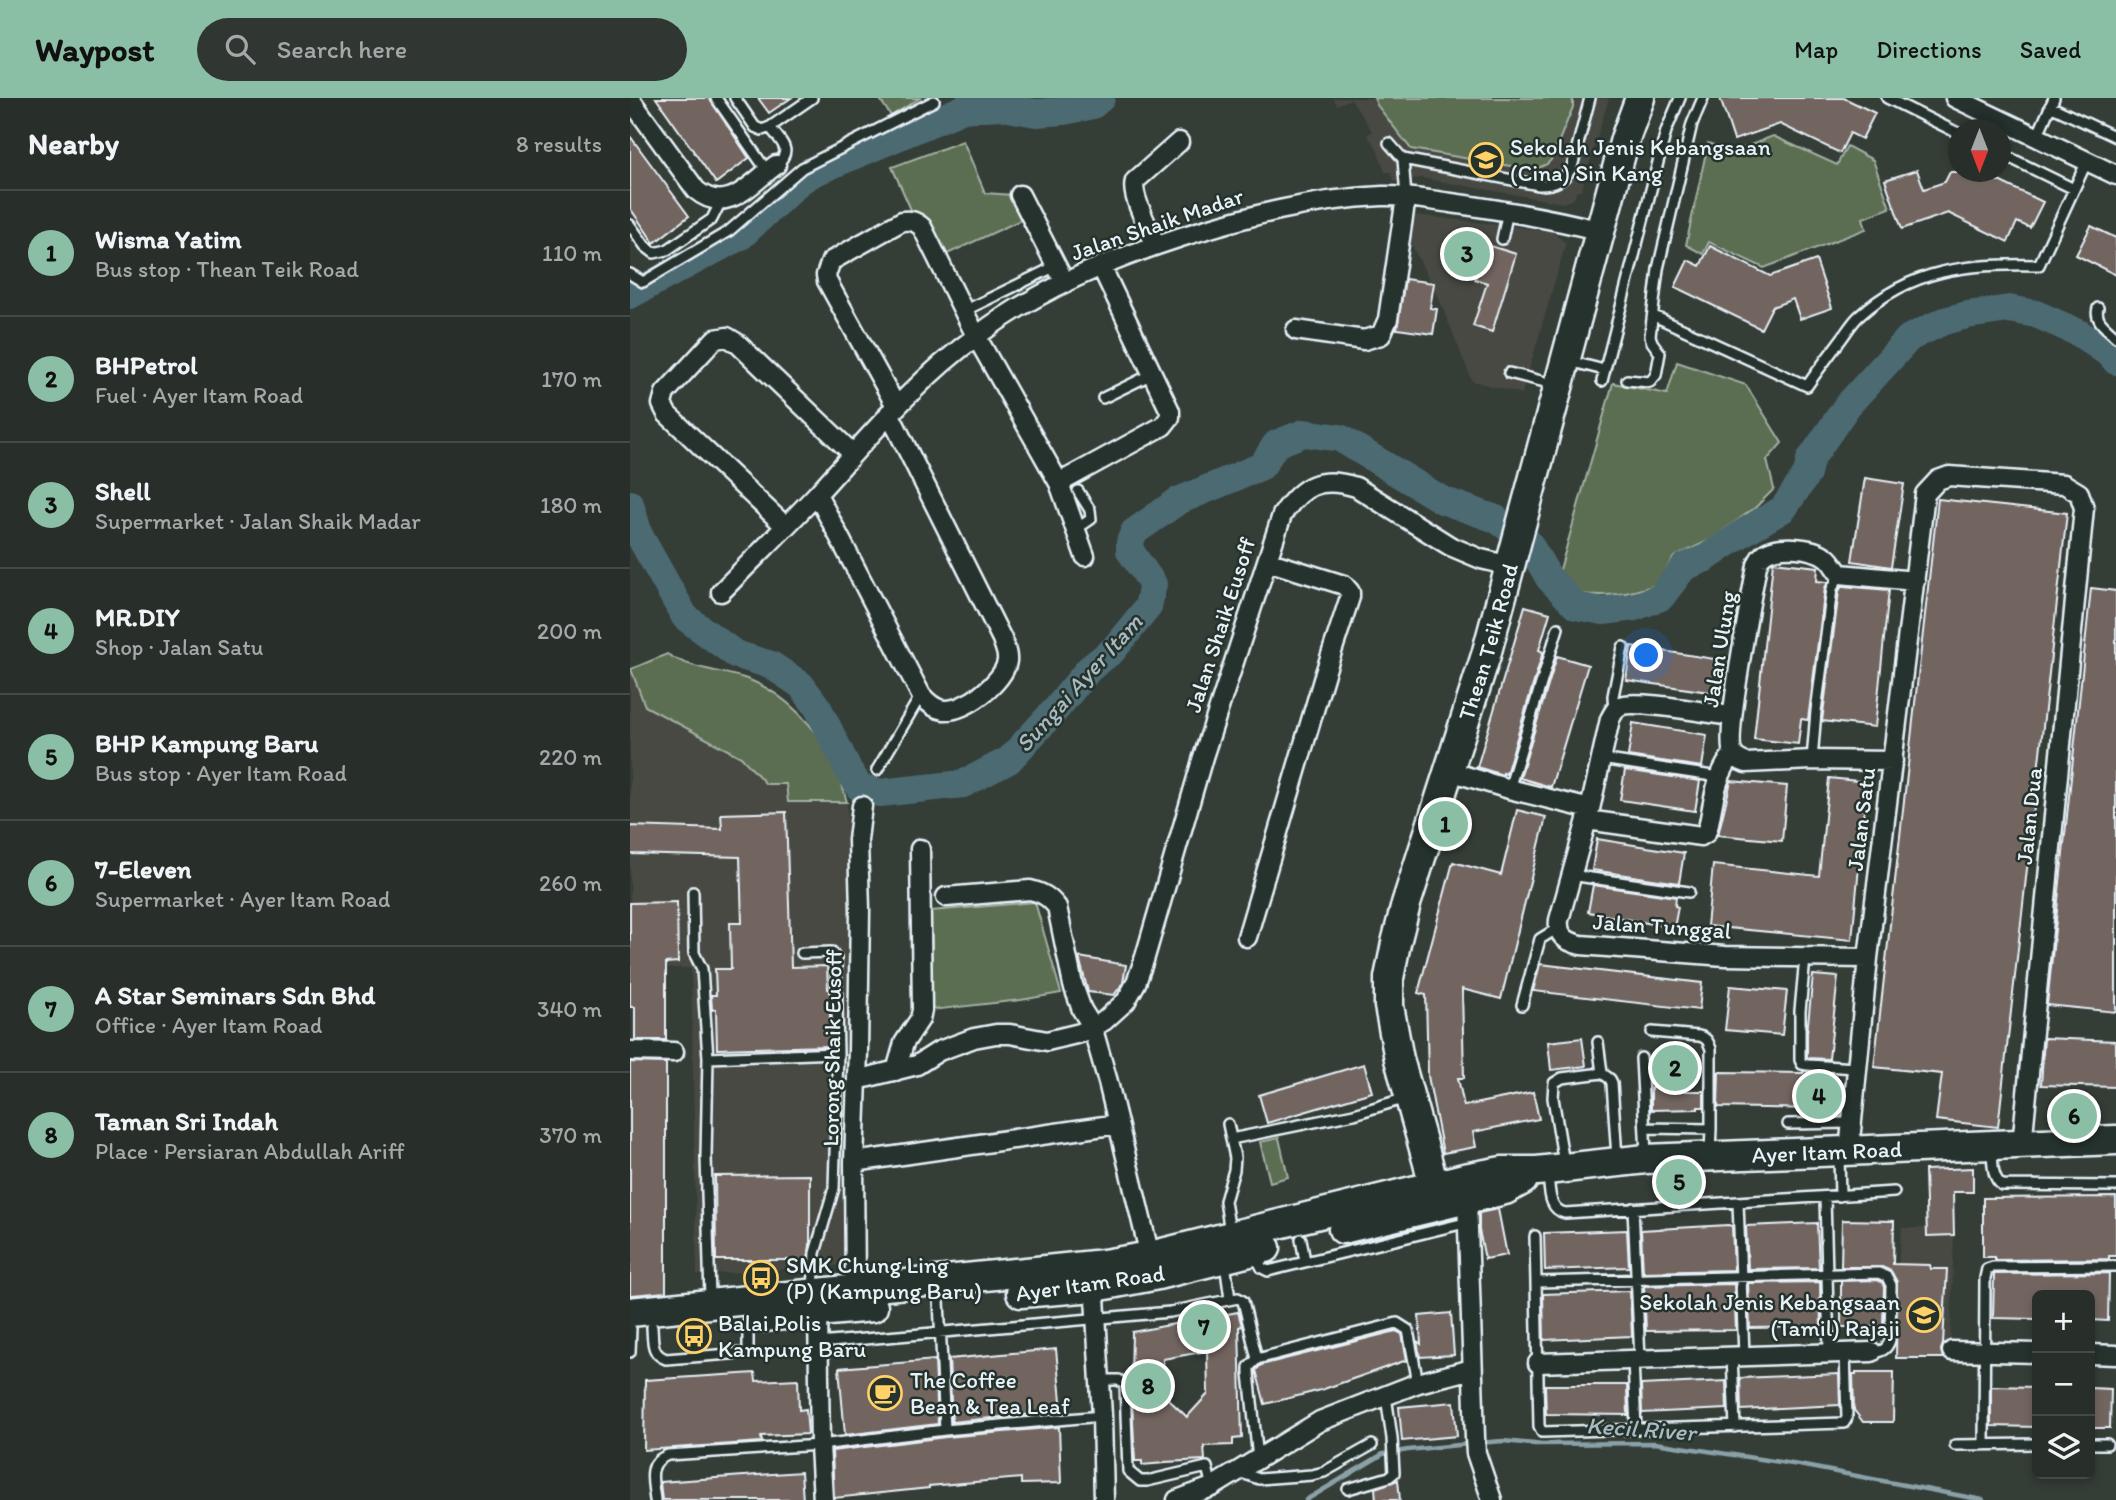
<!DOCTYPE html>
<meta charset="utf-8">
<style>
body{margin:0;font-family:Itim,sans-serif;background:#303631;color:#f1f3f6}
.controls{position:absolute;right:21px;bottom:21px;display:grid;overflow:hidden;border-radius:10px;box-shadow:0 4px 10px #0003}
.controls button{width:63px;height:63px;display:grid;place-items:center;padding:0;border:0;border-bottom:2px solid #444a46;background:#282e29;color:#f1f3f6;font:35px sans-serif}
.compass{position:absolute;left:1318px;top:21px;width:63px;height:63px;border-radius:50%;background:#282e29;box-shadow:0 4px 10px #0003;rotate:180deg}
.you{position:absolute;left:1017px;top:558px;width:24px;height:24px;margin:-18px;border:5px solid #fff;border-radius:50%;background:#1a73e8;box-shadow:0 0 0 10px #1a73e833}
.badge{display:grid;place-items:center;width:46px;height:46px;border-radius:50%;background:#8abfa5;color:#111;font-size:23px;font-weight:700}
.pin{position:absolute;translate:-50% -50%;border:4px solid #fff;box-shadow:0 2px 7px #0006}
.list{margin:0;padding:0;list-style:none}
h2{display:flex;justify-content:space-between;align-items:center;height:91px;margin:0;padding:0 28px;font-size:30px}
h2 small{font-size:23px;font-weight:400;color:#a5a8a8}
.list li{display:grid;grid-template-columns:46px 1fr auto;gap:21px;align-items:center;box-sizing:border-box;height:126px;padding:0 28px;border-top:2px solid #444a46}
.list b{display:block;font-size:26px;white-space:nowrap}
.list p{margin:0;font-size:23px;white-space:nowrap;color:#a5a8a8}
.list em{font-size:23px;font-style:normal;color:#a5a8a8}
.icon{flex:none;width:38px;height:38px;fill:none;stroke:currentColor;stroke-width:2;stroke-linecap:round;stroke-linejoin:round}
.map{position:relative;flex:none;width:1486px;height:1402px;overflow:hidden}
header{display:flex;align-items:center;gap:42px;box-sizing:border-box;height:98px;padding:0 35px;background:#8abfa5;color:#111}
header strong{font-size:33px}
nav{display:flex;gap:38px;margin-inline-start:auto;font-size:24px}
.search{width:490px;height:63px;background:#303631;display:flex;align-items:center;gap:18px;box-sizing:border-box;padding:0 24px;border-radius:38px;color:#a5a8a8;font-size:26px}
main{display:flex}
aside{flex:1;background:#282e29}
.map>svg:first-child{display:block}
.built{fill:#474943}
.green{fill:#5c6e51;stroke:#a2b0a4;stroke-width:2}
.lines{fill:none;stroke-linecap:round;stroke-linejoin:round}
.stream{stroke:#8aa1a8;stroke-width:4.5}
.river{stroke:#4b6b72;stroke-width:28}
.building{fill:#726560;stroke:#e8f1f8;stroke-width:2;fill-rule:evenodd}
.service-casing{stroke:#e8f1f8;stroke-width:14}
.minor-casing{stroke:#e8f1f8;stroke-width:23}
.primary-casing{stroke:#e8f1f8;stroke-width:33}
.service{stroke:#26332d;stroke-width:9}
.minor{stroke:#26332d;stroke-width:18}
.primary{stroke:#26332d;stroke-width:28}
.labels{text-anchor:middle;stroke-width:5;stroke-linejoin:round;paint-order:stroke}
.poi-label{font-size:23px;fill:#e8f1f8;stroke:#26332d;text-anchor:start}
.street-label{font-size:23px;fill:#e8f1f8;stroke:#26332d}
.water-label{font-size:24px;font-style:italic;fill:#a9bbc2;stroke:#26332d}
</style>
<header>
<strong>Waypost</strong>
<div class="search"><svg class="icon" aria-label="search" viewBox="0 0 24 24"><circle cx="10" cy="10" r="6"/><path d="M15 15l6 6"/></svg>Search here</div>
<nav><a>Map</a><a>Directions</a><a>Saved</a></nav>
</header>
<main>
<aside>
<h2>Nearby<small>8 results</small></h2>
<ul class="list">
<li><span class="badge">1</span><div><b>Wisma Yatim</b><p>Bus stop · Thean Teik Road</p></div><em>110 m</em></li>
<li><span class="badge">2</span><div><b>BHPetrol</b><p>Fuel · Ayer Itam Road</p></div><em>170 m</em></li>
<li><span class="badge">3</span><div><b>Shell</b><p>Supermarket · Jalan Shaik Madar</p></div><em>180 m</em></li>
<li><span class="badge">4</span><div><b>MR.DIY</b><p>Shop · Jalan Satu</p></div><em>200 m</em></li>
<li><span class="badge">5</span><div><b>BHP Kampung Baru</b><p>Bus stop · Ayer Itam Road</p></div><em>220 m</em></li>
<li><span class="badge">6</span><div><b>7-Eleven</b><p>Supermarket · Ayer Itam Road</p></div><em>260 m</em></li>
<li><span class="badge">7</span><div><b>A Star Seminars Sdn Bhd</b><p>Office · Ayer Itam Road</p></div><em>340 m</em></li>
<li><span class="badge">8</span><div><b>Taman Sri Indah</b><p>Place · Persiaran Abdullah Ariff</p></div><em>370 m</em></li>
</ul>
</aside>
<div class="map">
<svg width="1486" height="1402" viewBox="0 0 1486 1402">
<rect width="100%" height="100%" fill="#353d37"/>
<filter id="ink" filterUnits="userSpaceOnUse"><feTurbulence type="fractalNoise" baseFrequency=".0143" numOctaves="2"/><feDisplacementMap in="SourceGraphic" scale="14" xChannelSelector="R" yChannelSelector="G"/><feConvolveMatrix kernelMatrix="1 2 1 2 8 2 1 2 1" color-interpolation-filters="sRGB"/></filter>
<g filter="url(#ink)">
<path class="built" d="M703 0H979L951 93H947L944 101 933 105 791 80 764 84 761 74H755L746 49 737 37 742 33 721 1 707 7Z
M785 117 921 133 936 145 892 296 842 283 810 203 779 142V123Z
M37 556 51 564 116 581 150 599 184 631 195 649 207 670 217 704 222 850 215 1167 67 1177 61 870 0 871V571Z
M1272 1130H1297L1298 1138 1324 1137 1320 1260H1266L1267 1174Z"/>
<path class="green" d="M249 0H290L261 18Z
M744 0H941L943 2V9L921 62 917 66 904 72 781 51 747 7Z
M1143 38 1207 67 1217 48 1243 62 1260 110 1233 120 1236 131 1134 170 1079 144 1073 156 1056 147 1078 45 1103 54Z
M333 43 355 95 383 97 395 120 313 158 294 123 282 114 262 69Z
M1047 264 1116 287 1152 345 1137 362 1144 391 1126 409 1080 442 1044 459 1026 487C997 496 982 499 951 496L929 475 983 285 1037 296Z
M37 556C61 571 88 572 114 580 155 594 188 630 206 668 211 679 213 693 217 704H158L156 686H136L111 659 15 608 1 571Z
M405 804 431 895 391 902 302 912 301 813Z
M649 1040 658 1079 640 1084 630 1044Z"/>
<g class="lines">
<path class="stream" d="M848 1345 873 1343 905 1346 1025 1345 1169 1367 1353 1402
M676 1402 753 1356 778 1352 839 1346"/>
<path class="river" d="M0 197 111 138 170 83 185 74 333 11 368 8 406 15 434 13 463 7 471 0
M0 406 9 437 55 519 105 556 141 567 171 587 188 610 218 671 229 689 250 695 333 686 379 662 426 611 459 571 483 552 518 509 523 486 500 453V444L504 434 548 403 632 368 646 346 674 335 710 340 812 402 866 421 898 444 919 480 946 508 973 513 1005 509 1031 499 1054 469 1076 460 1114 434 1153 411 1177 376 1180 362 1217 308 1279 240 1314 223 1337 217 1379 211 1406 216 1449 235 1481 257 1486 263"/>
</g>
<path class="building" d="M26 0H79L119 60 86 85Z
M128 0H161L139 15Z
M1090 0H1214L1245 15 1232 41 1220 35 1210 55 1150 26 1104 42Z
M0 38 59 118 24 145 0 110Z
M1287 72 1294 91 1315 84 1320 74H1350L1413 104 1400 130 1387 124 1378 144 1318 115 1272 131 1255 82Z
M1461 128 1486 140V177L1446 157Z
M828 138 886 156 862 234 843 228 857 185 845 181 846 175 819 166Z
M1080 148 1140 178 1186 162 1202 210 1170 221 1163 201 1142 209 1131 231 1045 189 1058 162 1070 168Z
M775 181 804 185 800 210 807 211 803 236 767 231Z
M1235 380 1274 386 1261 469 1222 463Z
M1308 401 1437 415 1368 1029 1306 1022 1312 976 1244 969Z
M1143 464 1188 469 1187 483 1198 484 1195 490 1178 622 1171 621 1168 646 1124 641Z
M1212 488 1259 492 1245 629 1192 623 1209 493Z
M1461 490 1486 493V914L1417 907Z
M895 508 920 515 909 552 913 554 876 676 873 675V677L847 669Z
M1001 548 1091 562 1086 595 996 582Z
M927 558 958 567 921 689 890 680Z
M1003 625 1077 637 1072 669 998 658Z
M995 672 1070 683 1065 713 990 702Z
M1199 680 1237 684 1222 842 1077 828 1083 767 1189 778Z
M1101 683 1157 688 1152 743 1088 737Z
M887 712 916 719 871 901 832 891 834 980H828L834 1008 903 994 909 1021 843 1034 846 1049 813 1055 798 978 796 897 788 895 823 764 871 777Z
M156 714 161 869 197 868 198 891H200V948L87 951 86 911 82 912 81 897H86L85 871H101L100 825H112L110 759 0 756V728L92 731 91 716Z
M967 741 1054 755 1049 785 962 772Z
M963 787 1046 799 1045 808 1048 809 1044 830 958 814Z
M47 804 48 864 36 865V942H5V909H0V805Z
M449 859 496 867 493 885 484 897 458 894Z
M910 866 1072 885 1069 912 903 893Z
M1183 877 1208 879 1199 961 1177 960V935Z
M1100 888 1157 893 1152 937 1095 932Z
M952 940 956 968 921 972 918 944Z
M1414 940 1486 943V989L1411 987Z
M1034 950H1055V993H1074V1009H1068V1011L1021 1012V990H1035Z
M0 964 36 965V1194L2 1197H0Z
M734 966 742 994 637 1025 629 997Z
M1173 973 1201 976V993L1185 1011 1088 1009 1089 974 1173 975Z
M1343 1070V1094H1323L1324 1137 1297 1138 1295 1072Z
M180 1077V1147L178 1162H86L85 1078Z
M1486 1099V1158H1479V1161L1365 1162V1159H1353V1100Z
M868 1111 877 1157 855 1161 849 1132V1115Z
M1212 1122 1264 1123 1263 1166 1300 1167 1301 1171H1317L1313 1246 1311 1252 1313 1260H1266L1267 1184 1261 1173 1252 1169H1211Z
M1187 1125 1189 1170 1118 1171 1116 1128Z
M1098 1127 1102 1128 1104 1172 1013 1174 1011 1132Z
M997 1132 999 1169 915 1172 914 1135Z
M1479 1175 1478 1223 1460 1222V1197H1407V1221L1363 1220 1364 1176Z
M1247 1182 1252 1184 1254 1189 1253 1229H1211V1183Z
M1190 1184 1191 1229 1120 1230 1118 1185Z
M1104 1186 1106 1232 1016 1233 1014 1188Z
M1000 1193 1002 1238 914 1242 913 1196Z
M608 1214 612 1228 609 1229 612 1340 603 1341V1347L574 1348 575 1362 535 1364V1365L512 1367V1363H505L501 1284 502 1234ZM577 1253 578 1296 557 1319 535 1298 533 1261Z
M821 1215 824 1257 790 1259 787 1243 791 1246 789 1218Z
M766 1233 772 1236 777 1262 691 1292 635 1306 626 1272 631 1267Z
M426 1251 432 1313 322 1324 319 1261Z
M305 1262 308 1326 215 1337 209 1270Z
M1226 1274H1264L1263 1324H1233L1224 1312 1223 1276H1226Z
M125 1275 126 1283 168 1281 169 1312 176 1311 178 1336 131 1338 132 1344 14 1352 15 1282Z
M1209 1276 1210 1307 1111 1312 1110 1280Z
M1096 1283 1097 1311 1012 1315 1011 1287Z
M915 1287H997L998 1317 916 1316Z
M1361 1288 1407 1289V1329L1361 1328Z
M1460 1290 1481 1291 1480 1330H1460Z
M824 1304 827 1338 772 1343 769 1309Z
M429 1329 431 1385 391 1386V1380L299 1388V1390L204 1400 202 1353 316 1339Z
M171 1374 173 1402H32L30 1384Z
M768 1382 770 1402H746L745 1390Z"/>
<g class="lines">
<g class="service-casing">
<path id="service" d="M86 0 137 73
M105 0 125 29 132 32 140 29 182 0
M1257 0 1328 35
M1420 8 1486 39
M140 29C151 44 164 52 146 67
M1407 39 1424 0
M759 45 773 61
M1370 55 1444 91
M776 99 773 61 909 87C925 87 934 83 942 69L960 0
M0 127 15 148 24 155 37 152 82 121 91 103
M872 141 878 113
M0 176 13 184 99 133 172 70 304 3
M1468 210C1464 223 1477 230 1486 239
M334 213 426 168
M1024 218 1177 288C1188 272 1200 256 1212 240 1217 233 1222 225 1228 219 1281 170 1340 165 1409 167L1457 63
M939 263 974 272
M879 275 927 287
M997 282 1020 284 1026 277 1030 255 1022 244 1020 238 1028 171 1062 26 1073 0
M972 283 1036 33 1050 0
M473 300 522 276
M445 432 461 421 460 412 448 393
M984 612 983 598 993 549
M971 661 1089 679
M1182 662 1186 613 1202 491 1210 476
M247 672 291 597
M879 691 928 530
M940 777 1059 794
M63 794 64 855 72 871 78 960
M172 855 202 854 206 860 208 955 204 1090 185 1155 183 1193
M1175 860 1170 913V962L1172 966 1178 967 1226 970
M892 907 910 841 928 830
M1022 934 1069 938C1077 940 1078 943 1081 951V1031
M968 944 972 975 980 981 982 985 987 1060
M1011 960 1016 1056
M598 1026 605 1060 604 1072 595 1103 600 1134
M1158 1026 1220 1025
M1015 1030 1081 1031 1080 1054
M601 1041 724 1016 776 1000
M1362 1050C1363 1063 1361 1079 1372 1087L1486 1088
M1209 1058 1210 1098
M934 1065 923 1000 924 985 932 980 972 975
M918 1077C920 1092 918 1111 935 1115L1264 1094
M1195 1099 1199 1254
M1108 1105 1114 1257
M1003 1110 1010 1261
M905 1138 909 1328 912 1334 1214 1325 1217 1320 1215 1254
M671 1141 675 1163
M625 1157 632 1170 638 1173 839 1124
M595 1165 600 1201
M907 1184 1249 1175 1257 1179 1261 1187 1260 1242C1257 1252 1251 1254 1242 1254
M80 1201 76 1058 78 960 208 955
M309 1202 315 1332
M22 1229C23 1243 21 1256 36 1261L113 1255 118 1252V1220
M189 1245 540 1214 608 1200 613 1203 627 1261
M0 1254 1 1231
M1102 1258 1105 1329
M1003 1262 1006 1331
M470 1282H489L495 1287 498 1373 510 1383H517L577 1369 582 1389
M1460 1346H1477
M1325 1347 1407 1346
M1354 1347 1355 1180 1357 1171 1363 1169 1486 1168
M628 1361 619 1275V1269L627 1261 767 1225 778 1232 788 1285
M609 1374 629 1381 682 1377 694 1374 742 1347
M718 1391 759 1379 764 1375 762 1340 756 1298
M25 1402C23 1383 16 1365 38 1357L190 1347 315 1332 472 1318"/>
</g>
<g class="minor-casing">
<path id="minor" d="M1325 0 1486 77
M0 1 66 92C97 118 121 85 146 67
M390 97 435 185
M525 147C520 131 500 98 505 83L549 44
M666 232 734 242 751 237 758 221 776 99
M266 308 197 183 196 177 201 163 272 123C281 122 285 123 292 129L346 238 429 385 455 458
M429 385 533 328 540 319V313L471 168
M187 396 291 597C297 604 304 611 314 612 335 614 374 584 377 563 378 555 374 548 372 541L259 315
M155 428 37 316 32 306 35 295 85 241 97 239 107 245 222 355
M91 494C123 461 156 429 187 396 238 340 286 282 348 237 409 191 480 162 551 139 617 118 683 101 752 98 775 97 798 102 821 105 872 112 921 120 971 133
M1102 618C1082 616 1005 601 990 608 985 610 983 616 980 621L960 711 929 822C927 838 937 844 951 847L1095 858 1238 860
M1263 663 1182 662 1116 665C1111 663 1106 661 1103 656 1094 639 1122 495 1127 467 1127 466 1131 458 1132 458 1144 445 1184 449 1196 459 1202 463 1205 471 1210 476L1285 483
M819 673 879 691 960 711
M957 722 1071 738 1076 735 1078 730C1084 702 1085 679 1103 656
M316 799 400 792C413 795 419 799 427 809L443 887 452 912 462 928 478 984 520 1158
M617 839 695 575 720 499V494L714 487 637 463
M0 953 44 954
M266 973 274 945 290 921 292 912 290 751
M227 982 287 967 309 953 344 940 366 936H380L417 943 450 935 474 923 496 903 506 885 515 859 573 659 652 417C672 387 690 378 726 389L820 448 851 461 881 468
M1219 1053 1238 860 1295 396 1308 382 1319 378 1434 386 1449 395 1454 410 1392 1047
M224 1064 488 1026
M837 1100 845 1340 846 1355 862 1402
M464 1182 472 1318 474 1402
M225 1192 224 1064 228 953 230 812 228 742 232 708
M188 1215 190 1347 193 1402
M1322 1253 1407 1255
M1460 1256 1486 1257
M908 1265 1242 1254
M547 1402 582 1389 690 1323 788 1285 842 1271"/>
</g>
<g class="primary-casing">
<g id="primary">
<path id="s1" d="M808 1107 798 1065 769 961 759 908V880L766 845 776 806 856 557 995 41 1010 0"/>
<path d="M713 1131 875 1092 893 1082"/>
<path d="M391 1195 465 1189 528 1177 636 1150"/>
<path id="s2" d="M0 1214 474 1166 520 1158 834 1080 872 1073H907L1016 1061 1486 1042"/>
<path d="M133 1219 243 1209"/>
</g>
</g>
<use href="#service" class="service"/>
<use href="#minor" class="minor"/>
<use href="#primary" class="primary"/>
</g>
</g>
<defs>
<g id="school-ring" transform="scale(1.75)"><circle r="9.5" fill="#26332d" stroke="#ffd166" stroke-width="1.5"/><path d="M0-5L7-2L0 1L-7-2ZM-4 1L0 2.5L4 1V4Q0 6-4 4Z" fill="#ffd166"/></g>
<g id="bus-ring" transform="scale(1.75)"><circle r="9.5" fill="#26332d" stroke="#ffd166" stroke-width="1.5"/><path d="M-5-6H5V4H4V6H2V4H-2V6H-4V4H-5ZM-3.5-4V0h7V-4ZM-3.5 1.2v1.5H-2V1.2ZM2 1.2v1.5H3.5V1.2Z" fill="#ffd166"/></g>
<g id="cafe-ring" transform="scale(1.75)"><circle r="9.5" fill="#26332d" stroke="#ffd166" stroke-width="1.5"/><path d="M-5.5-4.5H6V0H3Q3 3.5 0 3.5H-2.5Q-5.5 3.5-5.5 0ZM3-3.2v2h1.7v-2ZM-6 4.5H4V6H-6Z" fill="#ffd166"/></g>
</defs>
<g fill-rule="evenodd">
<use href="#school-ring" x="856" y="62"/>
<use href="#bus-ring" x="131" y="1180"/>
<use href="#school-ring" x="1294" y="1217"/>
<use href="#bus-ring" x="64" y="1238"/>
<use href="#cafe-ring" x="255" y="1295"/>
</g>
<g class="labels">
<g class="poi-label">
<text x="880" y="57">Sekolah Jenis Kebangsaan<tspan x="880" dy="26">(Cina) Sin Kang</tspan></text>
<text x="156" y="1175">SMK Chung Ling<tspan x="156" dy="26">(P) (Kampung Baru)</tspan></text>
<text x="1270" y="1212" text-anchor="end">Sekolah Jenis Kebangsaan<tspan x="1270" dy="26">(Tamil) Rajaji</tspan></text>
<text x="88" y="1233">Balai Polis<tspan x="88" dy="26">Kampung Baru</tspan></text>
<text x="280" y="1290">The Coffee<tspan x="280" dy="26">Bean &amp; Tea Leaf</tspan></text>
</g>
<g class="street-label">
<text transform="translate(527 126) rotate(-19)" y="8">Jalan Shaik Madar</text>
<text transform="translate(590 527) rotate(-72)" y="8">Jalan Shaik Eusoff</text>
<text dy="8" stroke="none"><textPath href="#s1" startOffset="584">Thean Teik Road</textPath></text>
<text transform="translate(1089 551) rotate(-81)" y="8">Jalan Ulung</text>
<text transform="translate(1399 718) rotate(-84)" y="8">Jalan Dua</text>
<text transform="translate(1231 721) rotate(-83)" y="8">Jalan Satu</text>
<text transform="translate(1032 828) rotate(4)" y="8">Jalan Tunggal</text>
<text transform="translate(202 950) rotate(-89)" y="8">Lorong Shaik Eusoff</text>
<text dy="8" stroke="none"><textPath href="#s2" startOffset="1211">Ayer Itam Road</textPath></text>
<text transform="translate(460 1185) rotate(-8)" y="8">Ayer Itam Road</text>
</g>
<g class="water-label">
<text transform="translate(449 585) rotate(-48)" y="8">Sungai Ayer Itam</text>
<text transform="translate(1011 1331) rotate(4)" y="8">Kecil River</text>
</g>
</g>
</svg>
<div class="controls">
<button>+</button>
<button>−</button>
<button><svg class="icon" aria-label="layers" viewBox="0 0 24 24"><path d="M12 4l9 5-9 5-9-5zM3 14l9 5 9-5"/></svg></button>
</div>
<svg class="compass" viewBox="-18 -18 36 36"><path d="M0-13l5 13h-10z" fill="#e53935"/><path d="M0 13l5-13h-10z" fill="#a5a8a8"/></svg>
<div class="you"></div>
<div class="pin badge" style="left:815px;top:726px">1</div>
<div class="pin badge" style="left:1045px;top:970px">2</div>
<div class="pin badge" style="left:837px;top:156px">3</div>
<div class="pin badge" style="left:1189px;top:998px">4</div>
<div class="pin badge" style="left:1049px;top:1084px">5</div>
<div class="pin badge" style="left:1444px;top:1018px">6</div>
<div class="pin badge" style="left:574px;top:1229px">7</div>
<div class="pin badge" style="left:518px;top:1288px">8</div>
</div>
</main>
